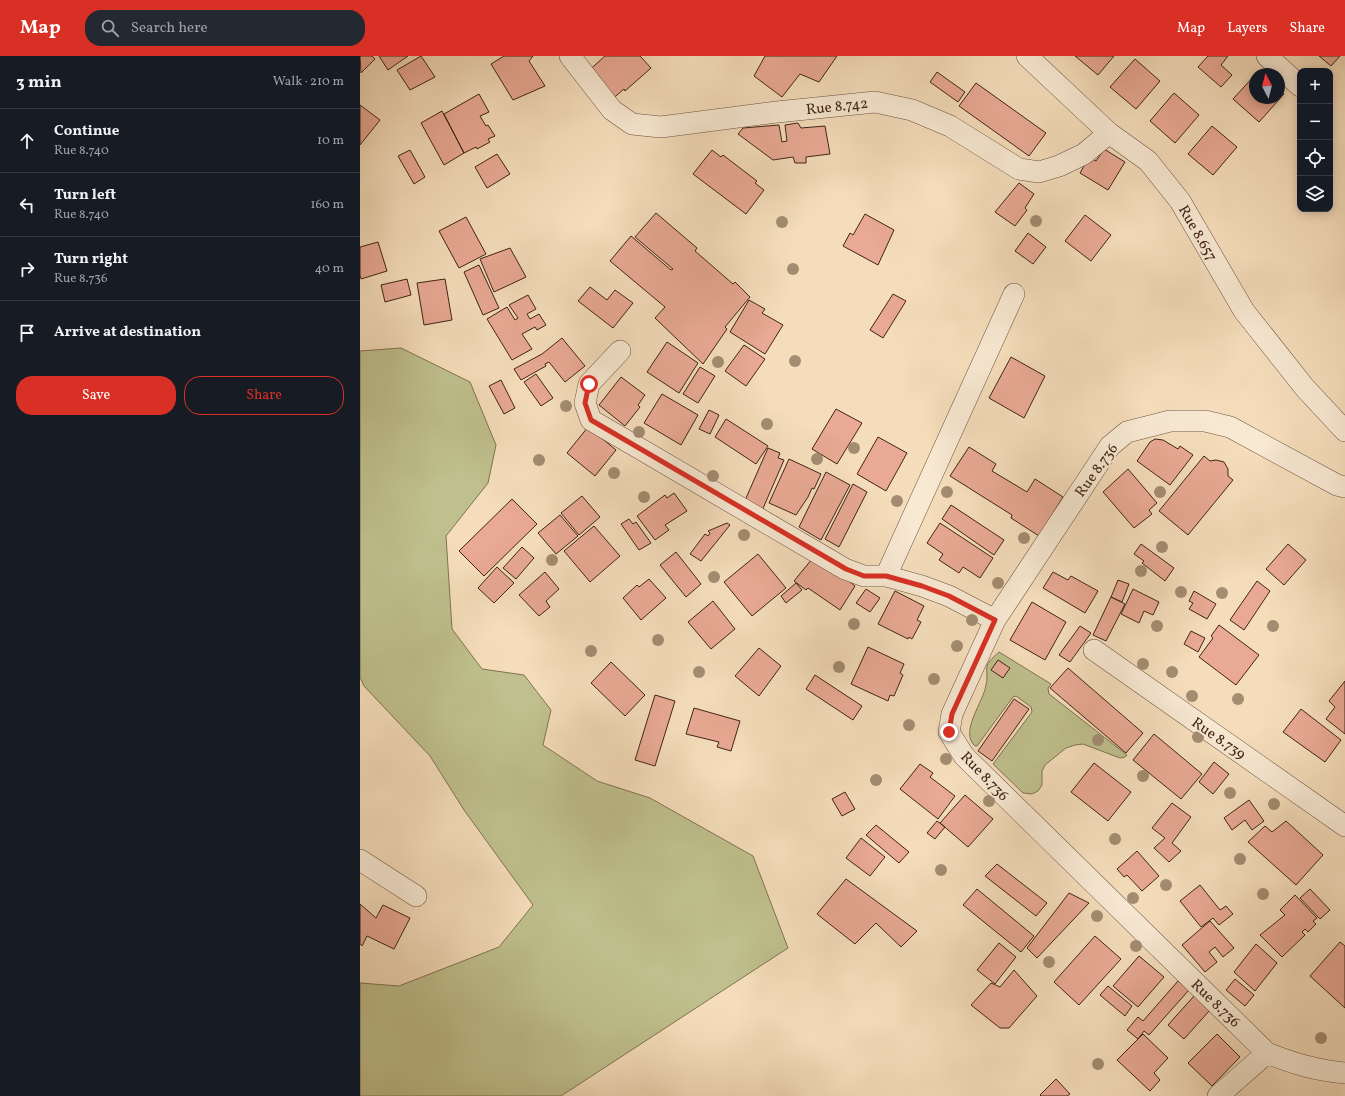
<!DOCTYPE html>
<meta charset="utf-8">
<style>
body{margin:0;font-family:Vollkorn,serif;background:#242831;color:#f1f3f6}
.controls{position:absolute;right:12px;top:12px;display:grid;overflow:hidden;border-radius:8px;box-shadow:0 2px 10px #0003}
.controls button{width:36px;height:36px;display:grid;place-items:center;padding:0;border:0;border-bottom:1px solid #363941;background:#171b24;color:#f1f3f6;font:20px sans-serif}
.compass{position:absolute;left:889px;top:12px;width:36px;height:36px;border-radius:50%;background:#171b24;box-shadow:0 2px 10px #0003;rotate:353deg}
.stop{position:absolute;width:12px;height:12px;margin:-9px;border:3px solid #d93025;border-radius:50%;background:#fff}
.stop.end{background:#d93025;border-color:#fff;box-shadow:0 1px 4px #0008}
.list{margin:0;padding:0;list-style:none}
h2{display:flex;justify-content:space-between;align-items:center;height:52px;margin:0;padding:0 16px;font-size:17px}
h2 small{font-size:13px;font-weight:400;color:#9ea1a6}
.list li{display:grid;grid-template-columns:26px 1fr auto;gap:12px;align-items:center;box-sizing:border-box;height:64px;padding:0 16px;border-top:1px solid #363941}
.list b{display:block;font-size:15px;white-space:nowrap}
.list p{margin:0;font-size:13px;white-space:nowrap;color:#9ea1a6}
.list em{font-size:13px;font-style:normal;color:#9ea1a6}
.actions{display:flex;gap:8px;padding:12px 16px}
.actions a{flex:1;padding:9px 0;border:1px solid #d93025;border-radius:16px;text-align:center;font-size:14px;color:#d93025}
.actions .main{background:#d93025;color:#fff}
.icon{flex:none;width:22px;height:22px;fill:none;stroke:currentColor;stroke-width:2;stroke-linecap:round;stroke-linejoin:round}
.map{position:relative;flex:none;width:985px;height:1040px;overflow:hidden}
header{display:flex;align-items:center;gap:24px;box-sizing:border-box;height:56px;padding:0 20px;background:#d93025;color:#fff}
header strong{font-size:19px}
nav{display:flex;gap:22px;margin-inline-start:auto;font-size:14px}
.search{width:280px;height:36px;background:#242831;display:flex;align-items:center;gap:10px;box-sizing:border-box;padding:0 14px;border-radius:16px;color:#9ea1a6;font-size:15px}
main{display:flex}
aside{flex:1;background:#171b24}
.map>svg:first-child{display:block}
.green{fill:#bfc08d;stroke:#807252}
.building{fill:#e9a994;stroke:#402318}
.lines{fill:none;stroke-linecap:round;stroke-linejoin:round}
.minor-casing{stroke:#6d5241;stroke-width:22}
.minor{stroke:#f8e9d3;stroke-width:21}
.tree{fill:#a38c71}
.route{stroke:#d93025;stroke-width:5}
.labels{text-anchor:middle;stroke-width:4;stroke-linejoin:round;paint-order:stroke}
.street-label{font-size:15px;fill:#402318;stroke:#f8e9d3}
</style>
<header>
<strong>Map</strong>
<div class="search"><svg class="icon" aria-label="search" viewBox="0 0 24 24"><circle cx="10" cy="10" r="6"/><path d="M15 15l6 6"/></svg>Search here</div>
<nav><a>Map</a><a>Layers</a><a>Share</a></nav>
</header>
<main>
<aside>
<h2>3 min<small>Walk · 210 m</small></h2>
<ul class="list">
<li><svg class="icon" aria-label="ahead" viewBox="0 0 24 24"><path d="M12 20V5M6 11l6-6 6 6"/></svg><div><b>Continue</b><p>Rue 8.740</p></div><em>10 m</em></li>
<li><svg class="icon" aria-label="left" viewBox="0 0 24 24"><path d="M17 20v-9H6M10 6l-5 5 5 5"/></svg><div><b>Turn left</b><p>Rue 8.740</p></div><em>160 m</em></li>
<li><svg class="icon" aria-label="right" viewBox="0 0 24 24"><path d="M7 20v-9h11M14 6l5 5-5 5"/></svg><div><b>Turn right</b><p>Rue 8.736</p></div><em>40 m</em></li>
<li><svg class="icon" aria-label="arrive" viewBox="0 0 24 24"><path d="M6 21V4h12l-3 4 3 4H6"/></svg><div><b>Arrive at destination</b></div></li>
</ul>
<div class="actions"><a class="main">Save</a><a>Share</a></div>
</aside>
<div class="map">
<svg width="985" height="1040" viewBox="0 0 985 1040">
<rect width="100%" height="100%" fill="#f5ddbb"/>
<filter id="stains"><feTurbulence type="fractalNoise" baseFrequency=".005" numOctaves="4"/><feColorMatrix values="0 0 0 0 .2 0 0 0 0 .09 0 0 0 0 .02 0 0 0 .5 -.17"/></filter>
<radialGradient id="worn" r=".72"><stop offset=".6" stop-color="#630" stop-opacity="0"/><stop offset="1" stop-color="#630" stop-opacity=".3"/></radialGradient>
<path class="green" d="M41 292 110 326 136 389 128 427 86 480 92 573 122 613 164 619 191 654 183 689 237 725 290 742 393 800 428 892 201 1040H0V927L39 930 139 891 173 849 104 754 70 700 4 630 0 621V295Z
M639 596 691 628 688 632 689 638 767 699 765 701 760 702 723 688 715 689 706 692 685 709 682 715V729L678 735 672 738 663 737 633 708 672 656 671 651 656 640 653 641 617 690H615C599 676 624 645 626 629 628 623 626 616 627 610 629 604 635 600 639 596Z"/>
<path class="building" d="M0 0H12L15 3 1 17Z
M19 0H48L28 14Z
M61 0 75 21 50 34 37 14Z
M144 0H173L169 5 185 30 153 44 131 8Z
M245 0H280L291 12 265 35 264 33 250 45 226 17Z
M405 0H477L459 26 440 18 422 41 394 20Z
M715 0H754L738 19Z
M848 0H868L861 9 872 19 861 31 838 11Z
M959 0H980L971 10Z
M775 3 800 25 776 53 750 31Z
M577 16 605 36 598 46 570 26Z
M895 19V42H919V34L924 38 899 66 873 43Z
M616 27 686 77 669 100 599 50Z
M814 37 839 59 815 87 790 65Z
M119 38 129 56 120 60 126 70 128 69 135 80 128 83 130 86 117 93 116 91 104 97 84 58Z
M0 49 20 64 0 89Z
M82 55 104 97 84 109 61 67Z
M438 67 441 72 465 70 470 98 446 101V107H435L433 101 413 104 378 78 383 72 419 69 422 86 427 85 425 69Z
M852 70 877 91 853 119 828 98Z
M744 93 765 106 748 134 720 117 729 101 736 105Z
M50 94 65 121 54 128 38 100Z
M352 94 361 101 363 99 397 125 395 127 404 134 386 158 333 118Z
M137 98 150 118 127 132 115 111Z
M659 127 674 138 665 152 667 154 655 170 635 156Z
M296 157 337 192 335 195 373 228 375 226 390 241 365 271 367 273 343 308 295 262 305 251 250 205 271 180 311 214 313 213 275 181Z
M505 158 534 174 518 209 483 190 490 177 493 179Z
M725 159 751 179 731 205 705 185Z
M106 161 126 198 99 212 79 175Z
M668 177 686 191 673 208 655 195Z
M18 186 27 215 1 223 0 219V191Z
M150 192 166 221 134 236 120 203Z
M119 209 139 252 123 259 104 216Z
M47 223 51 239 25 246 21 229Z
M85 223 92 264 64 269 57 227Z
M230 231 247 244 255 234 273 247 253 272 218 245Z
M533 238 546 245 523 282 510 274Z
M168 239 176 253 167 258 170 263 179 258 186 269 177 274 175 271 162 278 172 293 152 304 127 263 147 251 155 264 158 262 149 249Z
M389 244 405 253 402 257 423 269 405 298 370 276Z
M202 282 225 310 205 326 189 306 185 308 186 310 161 324 154 313 182 298Z
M307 286 338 307 319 337 287 316Z
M384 289 405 303 386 330 365 315Z
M651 301 685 320 664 362 629 342Z
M340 311 355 320 338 347 323 338Z
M176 318 193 342 181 350 164 326Z
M261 321 285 339 278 349 280 351 265 370 239 349Z
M141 324 155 352 144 358 129 330Z
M302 338 338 359 321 389 284 367Z
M476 353 502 367 477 408 452 393Z
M349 354 359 359 350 378 339 373Z
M366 363 408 390 396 408 355 381Z
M228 371 256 394 235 420 207 397Z
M518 381 547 397 526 435 497 418Z
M795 383 803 384 818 393 820 390 833 399 810 429 777 405 790 386Z
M609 391 636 408 632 415 667 436 675 423 703 441 679 480 651 462 652 459 590 420Z
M408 392 420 397 418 402 424 404 401 457 383 449Z
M844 400 850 405 856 404 864 406 868 413V420L873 424 828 479 799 455Z
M429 403 461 418 454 433 452 432 448 441 436 459 409 447Z
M768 413 797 447 789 454 792 458 774 472 743 436Z
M466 416 490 429 461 484 439 471Z
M493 428 507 436 479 491 465 483Z
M314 437 327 455 305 469 309 474 295 484 277 460 305 439 307 442Z
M222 440 240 461 219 479 201 457Z
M152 443 177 468 124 520 99 495Z
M591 449 644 484 634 499 582 463Z
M200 459 218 480 196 498 178 477Z
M269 463 273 468 276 466 291 487 279 494 261 468Z
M367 467 370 469 341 505 330 498 345 478 348 480 350 477 348 475Z
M580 467 633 502 620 522 603 511 599 517 579 504 583 498 567 487Z
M234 470 260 500 230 526 204 495Z
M781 488 814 512 805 525 782 507 784 505 774 498Z
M928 488 946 504 924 529 906 513Z
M162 491 174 502 156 523 143 512Z
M316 496 341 528 326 541 300 509Z
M398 498 426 532 392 560 364 526Z
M452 503 466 507 495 530 480 554 448 532 446 534 434 525Z
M137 511 154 527 134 547 118 532Z
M185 516 199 533 186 545 190 551 179 560 159 539Z
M693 516 708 524 711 520 738 535 725 557 683 532Z
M289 523 306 542 281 564 263 542 277 529 279 531Z
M758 524 769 528 762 546 751 541Z
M897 525 910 535 884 574 870 564Z
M436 527 442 534 426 547 421 540Z
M506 533 520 542 510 556 496 547Z
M773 533 799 546 793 559 784 555 779 567 761 558Z
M535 535 564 550 557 564 561 566 552 583 549 581 548 583 518 568Z
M834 535 856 548 847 563 829 553 833 547 829 545Z
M751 541 765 548 746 585 733 579Z
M353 545 375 573 351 593 328 566Z
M672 546 706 566 685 604 650 584Z
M859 569 899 599 876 629 839 601 853 582 851 580Z
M720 570 731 577 710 606 699 599Z
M831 575 845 582 838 596 824 588Z
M508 591 544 608 540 617 543 619 534 640 530 639 528 645 491 628Z
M399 592 421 610 399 640 375 620Z
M638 604 650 612 643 622 631 614Z
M251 606 285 639 265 660 231 627Z
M708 612 783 677 766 697 690 632Z
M455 619 502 650 493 664 446 633Z
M985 625V678L966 663 975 651 969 645Z
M295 639 315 645 295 710 275 704Z
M654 643 669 653 632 705 618 695Z
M334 652 380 665 371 695 357 691 359 686 326 678Z
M941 653 981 684 965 706 923 676Z
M794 678 842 718 821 743 773 704Z
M854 706 869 718 853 738 839 726Z
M734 707 771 736 748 765 711 736Z
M560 708 573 717 570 721 595 740 578 763 540 733Z
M485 736 495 753 482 760 472 743Z
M605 739 633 763 608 791 580 767Z
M889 744 904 765 892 774 885 764 872 774 864 762Z
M812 747 831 761 812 787 821 795 809 806 794 792 805 782 792 772Z
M577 765 585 771 575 783 567 777Z
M926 765 963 799 936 829 888 786 905 770 912 776Z
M516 769 549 796 539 807 506 779Z
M501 782 525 801 510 820 486 802Z
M777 795 799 820 782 835 767 819 764 821 757 813Z
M637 808 687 847 676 860 625 820Z
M486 823 557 875 541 891 516 867 495 888 457 858Z
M840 829 860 854 866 850 873 858 859 869 853 862 841 871 820 845Z
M617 833 674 880 661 896 603 849Z
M950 833 970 854 960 863 940 842Z
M709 837 729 847 677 902 667 892Z
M935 839 957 862 953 865 956 868 948 876 945 873 942 876 945 879 922 901 900 879 925 859 920 854Z
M0 848 16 862 23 849 50 862 34 893 7 880 2 890 0 888Z
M850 865 874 892 863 901 855 891 849 896 857 906 845 916 822 889Z
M735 880 761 903 719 949 694 926Z
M980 886 985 890V952L950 920Z
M639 887 656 901 635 928 617 914Z
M896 888 917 907 895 935 874 916Z
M779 900 804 921 778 951 753 930Z
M654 914 677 940 649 972H640L611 949 631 927 640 931Z
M875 923 894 939 885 950 866 934Z
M818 925 829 934 789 979 784 975 778 983 767 974 778 961 783 965Z
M748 930 772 950 765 960 740 939Z
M834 940 850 954 824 983 808 969Z
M783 978 808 1002 794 1017 800 1024 790 1035 757 1004Z
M857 978 880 1001 852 1030 828 1007Z
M696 1023 710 1038 707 1040H681L680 1039Z"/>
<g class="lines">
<g class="minor-casing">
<path id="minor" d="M210 0 252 54 272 68 301 71 417 56 515 46 552 54 590 70 659 113 679 116 699 110 724 98 749 77
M667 0 749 77 788 105 820 145 884 255 945 332 985 375
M907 0 940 30
M260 295 229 328 225 347 231 364 485 513 504 520H526L562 530 589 540 635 564
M985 431 977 429 870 371 845 365H810L767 376 750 390 635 564 592 658 589 676 604 700 907 997C935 1008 955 1014 985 1017
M526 520 654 238
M734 594 985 770
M0 804 56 840
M858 1040 907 997"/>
</g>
<use href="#minor" class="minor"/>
</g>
<g class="tree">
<circle cx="676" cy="165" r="6"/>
<circle cx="422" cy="166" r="6"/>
<circle cx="433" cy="213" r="6"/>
<circle cx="435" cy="305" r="6"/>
<circle cx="358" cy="306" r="6"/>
<circle cx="206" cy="350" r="6"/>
<circle cx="407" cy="368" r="6"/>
<circle cx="279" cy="376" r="6"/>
<circle cx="494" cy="392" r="6"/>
<circle cx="457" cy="403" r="6"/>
<circle cx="179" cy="404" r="6"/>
<circle cx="254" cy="417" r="6"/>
<circle cx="353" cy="420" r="6"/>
<circle cx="587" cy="436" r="6"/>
<circle cx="800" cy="436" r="6"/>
<circle cx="284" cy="441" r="6"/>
<circle cx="537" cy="445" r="6"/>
<circle cx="384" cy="479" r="6"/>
<circle cx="664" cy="482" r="6"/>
<circle cx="802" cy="491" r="6"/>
<circle cx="192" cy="504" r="6"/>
<circle cx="781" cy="515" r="6"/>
<circle cx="354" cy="521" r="6"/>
<circle cx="638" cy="527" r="6"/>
<circle cx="821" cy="536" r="6"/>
<circle cx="862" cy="537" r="6"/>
<circle cx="612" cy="564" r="6"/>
<circle cx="494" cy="568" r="6"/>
<circle cx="797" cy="570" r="6"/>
<circle cx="913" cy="570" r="6"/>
<circle cx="298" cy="584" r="6"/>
<circle cx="597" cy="590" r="6"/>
<circle cx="231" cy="595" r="6"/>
<circle cx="783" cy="608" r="6"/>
<circle cx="479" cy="611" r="6"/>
<circle cx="339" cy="616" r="6"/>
<circle cx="812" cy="616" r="6"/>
<circle cx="574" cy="623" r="6"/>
<circle cx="832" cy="640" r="6"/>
<circle cx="878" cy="643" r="6"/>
<circle cx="549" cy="669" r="6"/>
<circle cx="838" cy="681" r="6"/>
<circle cx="738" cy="684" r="6"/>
<circle cx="586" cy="703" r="6"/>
<circle cx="783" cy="720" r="6"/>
<circle cx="516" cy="724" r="6"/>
<circle cx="870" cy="737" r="6"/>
<circle cx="629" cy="745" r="6"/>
<circle cx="914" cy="748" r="6"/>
<circle cx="755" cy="783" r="6"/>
<circle cx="880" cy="803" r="6"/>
<circle cx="581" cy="814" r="6"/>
<circle cx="806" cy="829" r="6"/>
<circle cx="903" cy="838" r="6"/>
<circle cx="773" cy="842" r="6"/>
<circle cx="737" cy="860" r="6"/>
<circle cx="776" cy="890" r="6"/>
<circle cx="689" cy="906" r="6"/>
<circle cx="961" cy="982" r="6"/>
<circle cx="738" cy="1008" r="6"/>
</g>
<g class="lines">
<path class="route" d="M229 328 225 347 231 364 486 513 504 520H526L562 530 589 540 635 564 592 658 589 676"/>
</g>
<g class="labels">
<g class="street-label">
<text transform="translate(477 50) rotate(-6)" y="5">Rue 8.742</text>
<text transform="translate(838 177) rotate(60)" y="5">Rue 8.657</text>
<text transform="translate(736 414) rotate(-54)" y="5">Rue 8.736</text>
<text transform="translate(859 682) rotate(35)" y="5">Rue 8.739</text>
<text transform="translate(625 720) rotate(46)" y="5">Rue 8.736</text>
<text transform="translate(856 947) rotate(44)" y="5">Rue 8.736</text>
</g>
</g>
<rect width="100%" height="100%" filter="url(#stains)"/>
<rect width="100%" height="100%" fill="url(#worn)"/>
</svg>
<div class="controls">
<button>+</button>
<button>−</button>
<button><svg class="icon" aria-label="locate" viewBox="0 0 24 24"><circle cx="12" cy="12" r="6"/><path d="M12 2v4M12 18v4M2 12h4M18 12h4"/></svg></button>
<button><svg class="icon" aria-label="layers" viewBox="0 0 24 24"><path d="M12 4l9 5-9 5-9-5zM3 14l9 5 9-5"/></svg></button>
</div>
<svg class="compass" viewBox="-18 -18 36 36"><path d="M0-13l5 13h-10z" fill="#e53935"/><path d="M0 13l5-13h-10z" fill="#9ea1a6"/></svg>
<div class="stop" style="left:229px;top:328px"></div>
<div class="stop end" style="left:589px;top:676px"></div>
</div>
</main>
